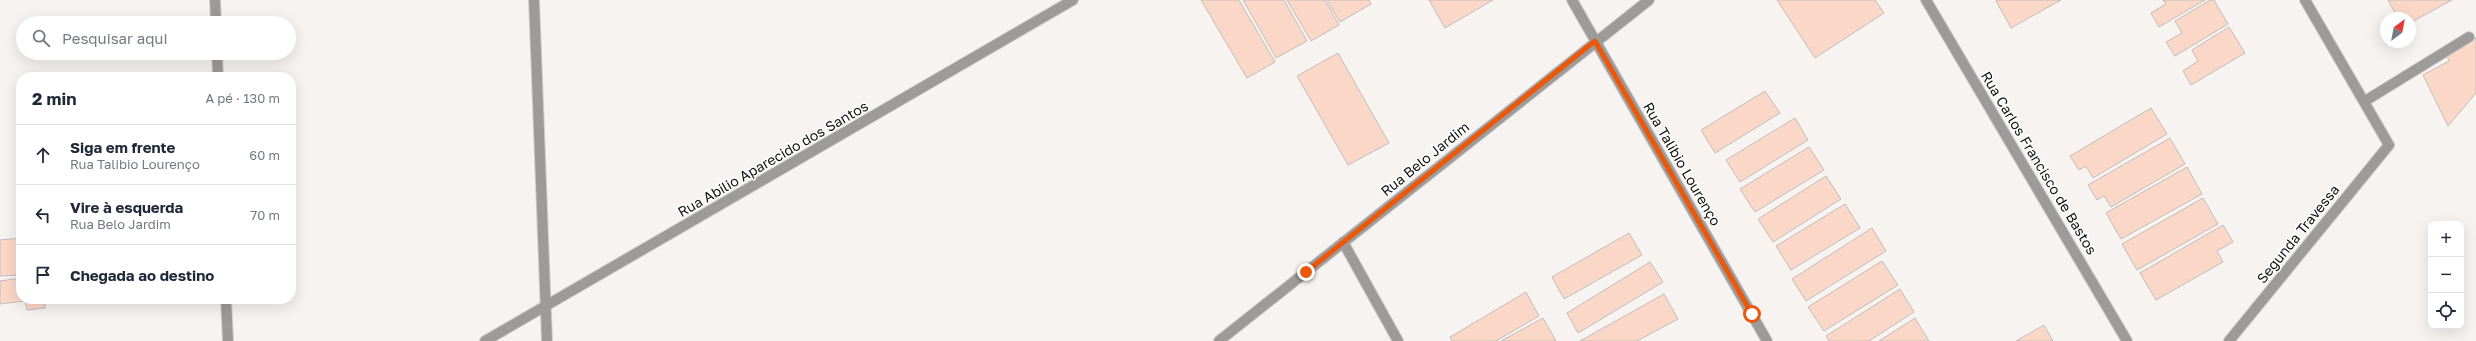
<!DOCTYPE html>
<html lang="pt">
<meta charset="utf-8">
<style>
body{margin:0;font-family:"Golos Text",sans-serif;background:#f2f2f3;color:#1f2937}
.controls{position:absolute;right:12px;bottom:12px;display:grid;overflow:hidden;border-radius:8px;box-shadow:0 4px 16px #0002}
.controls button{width:36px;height:36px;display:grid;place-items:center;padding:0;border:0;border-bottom:1px solid #e0e1e3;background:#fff;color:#1f2937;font:20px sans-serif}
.compass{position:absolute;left:2380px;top:12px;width:36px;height:36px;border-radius:50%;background:#fff;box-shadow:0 4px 16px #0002;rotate:32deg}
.stop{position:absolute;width:12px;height:12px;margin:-9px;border:3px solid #ea580c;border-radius:50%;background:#fff}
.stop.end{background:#ea580c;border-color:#fff;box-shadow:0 1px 4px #0008}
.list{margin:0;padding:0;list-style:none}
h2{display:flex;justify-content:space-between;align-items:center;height:52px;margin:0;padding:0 16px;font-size:17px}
h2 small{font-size:13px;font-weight:400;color:#747a83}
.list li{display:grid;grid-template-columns:26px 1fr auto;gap:12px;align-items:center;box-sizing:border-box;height:60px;padding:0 16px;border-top:1px solid #e0e1e3}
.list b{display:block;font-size:15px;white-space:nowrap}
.list p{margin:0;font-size:13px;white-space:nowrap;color:#747a83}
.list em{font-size:13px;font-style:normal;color:#747a83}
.icon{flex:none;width:22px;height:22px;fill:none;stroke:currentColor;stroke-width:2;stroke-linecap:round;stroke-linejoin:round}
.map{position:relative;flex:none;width:2476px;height:341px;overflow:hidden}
.search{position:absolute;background:#fff;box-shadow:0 4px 16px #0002;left:16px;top:16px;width:280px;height:44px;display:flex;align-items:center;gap:10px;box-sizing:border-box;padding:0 14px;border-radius:22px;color:#747a83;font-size:15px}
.panel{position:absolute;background:#fff;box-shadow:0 4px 16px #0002;left:16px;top:72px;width:280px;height:232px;border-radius:16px}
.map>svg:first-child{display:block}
.building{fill:#fbd7c7;stroke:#c1bdbb}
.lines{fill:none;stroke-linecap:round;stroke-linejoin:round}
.street-casing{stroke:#d2cfcd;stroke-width:12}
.street{stroke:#9d9b9a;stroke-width:10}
.route{stroke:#ea580c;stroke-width:5}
.labels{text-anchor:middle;stroke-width:3;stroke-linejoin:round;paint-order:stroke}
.street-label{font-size:14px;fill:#121110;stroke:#fff}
</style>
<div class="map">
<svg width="2476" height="341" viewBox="0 0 2476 341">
<rect width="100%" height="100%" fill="#f7f3f1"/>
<path class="building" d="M1201 0H1239L1275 62 1247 78Z
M1243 0H1284L1307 41 1276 58Z
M1287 0H1325L1339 25 1311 41Z
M1327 0H1369L1371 4 1340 22Z
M1429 0H1493L1445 28Z
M1777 0H1875L1884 13 1815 58Z
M1998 0H2061L2011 28 1996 1Z
M2163 0H2205L2159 27 2151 13 2166 4Z
M2210 0H2214L2228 24 2175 56 2166 42 2182 33 2175 21Z
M2388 0H2452L2410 23V18H2398Z
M2229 27 2245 53 2191 85 2183 71 2198 61 2192 50Z
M2476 38V93L2448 126 2423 75 2449 61 2446 54Z
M1338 53 1389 143 1348 165 1297 76Z
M1765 91 1780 113 1715 153 1701 130Z
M2151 108 2167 134 2093 178 2086 166 2079 170 2070 156Z
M1795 118 1808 140 1740 182 1726 160Z
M2170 138 2185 164 2111 207 2104 196 2097 200 2088 185Z
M1809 147 1824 170 1755 212 1740 189Z
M2187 167 2202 194 2121 239 2106 213Z
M1826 176 1841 199 1773 242 1758 219Z
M2203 198 2218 224 2137 270 2122 244Z
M1845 204 1860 228 1791 270 1776 246Z
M2223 225 2233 242 2217 251 2223 262 2156 300 2140 273Z
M1872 228 1886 251 1806 301 1792 279Z
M1629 233 1642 255 1564 299 1552 277Z
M21 238V275L0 276V240Z
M1882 261 1898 285 1824 331 1808 307Z
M1650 262 1663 282 1578 333 1567 313Z
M21 278V299H45V308L27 310 25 301 0 304V281Z
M1900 289 1914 312 1869 341H1829L1826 336Z
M1526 292 1539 316 1496 341H1452L1450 337Z
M1664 294 1678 319 1637 341H1580Z
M1543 318 1556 341H1501Z
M1915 318 1929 341H1879Z
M2044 325 2053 341H2016Z"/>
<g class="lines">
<g class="street-casing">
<path id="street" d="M215 0 216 23
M534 0 547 341
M1572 0 1767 341
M1926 0 2127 341
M217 53 218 77
M2365 101 2469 37
M1343 242 1398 341
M226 299 228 341
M485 341 1073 0
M1219 341 1649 0
M2229 341 2389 145 2305 0"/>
</g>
<use href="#street" class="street"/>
</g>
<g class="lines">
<path class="route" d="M1306 272 1595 41 1752 314"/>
</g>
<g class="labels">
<g class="street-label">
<text transform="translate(773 159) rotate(-30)" y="5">Rua Abilio Aparecido dos Santos</text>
<text transform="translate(1425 159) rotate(-39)" y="5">Rua Belo Jardim</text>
<text transform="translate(2039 163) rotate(59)" y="5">Rua Carlos Francisco de Bastos</text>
<text transform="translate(1682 164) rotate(60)" y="5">Rua Talibio Lourenço</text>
<text transform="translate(2298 234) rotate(-51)" y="5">Segunda Travessa</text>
</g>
</g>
</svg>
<div class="controls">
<button>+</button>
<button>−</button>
<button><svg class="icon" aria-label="locate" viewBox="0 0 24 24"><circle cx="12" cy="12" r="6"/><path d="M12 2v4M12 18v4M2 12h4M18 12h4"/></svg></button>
</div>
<svg class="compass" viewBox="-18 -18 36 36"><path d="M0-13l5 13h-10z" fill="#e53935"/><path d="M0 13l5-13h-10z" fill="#747a83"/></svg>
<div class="stop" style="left:1752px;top:314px"></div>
<div class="stop end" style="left:1306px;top:272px"></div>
<div class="search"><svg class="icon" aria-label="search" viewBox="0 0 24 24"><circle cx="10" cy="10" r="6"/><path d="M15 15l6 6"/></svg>Pesquisar aqui</div>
<section class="panel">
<h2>2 min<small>A pé · 130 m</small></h2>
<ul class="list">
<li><svg class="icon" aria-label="ahead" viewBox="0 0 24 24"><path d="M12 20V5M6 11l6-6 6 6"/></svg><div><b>Siga em frente</b><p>Rua Talibio Lourenço</p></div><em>60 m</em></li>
<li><svg class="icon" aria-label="left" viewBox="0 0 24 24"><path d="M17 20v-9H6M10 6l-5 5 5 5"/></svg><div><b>Vire à esquerda</b><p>Rua Belo Jardim</p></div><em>70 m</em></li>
<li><svg class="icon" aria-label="arrive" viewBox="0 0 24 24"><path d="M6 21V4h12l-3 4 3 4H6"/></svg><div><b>Chegada ao destino</b></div></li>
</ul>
</section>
</div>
